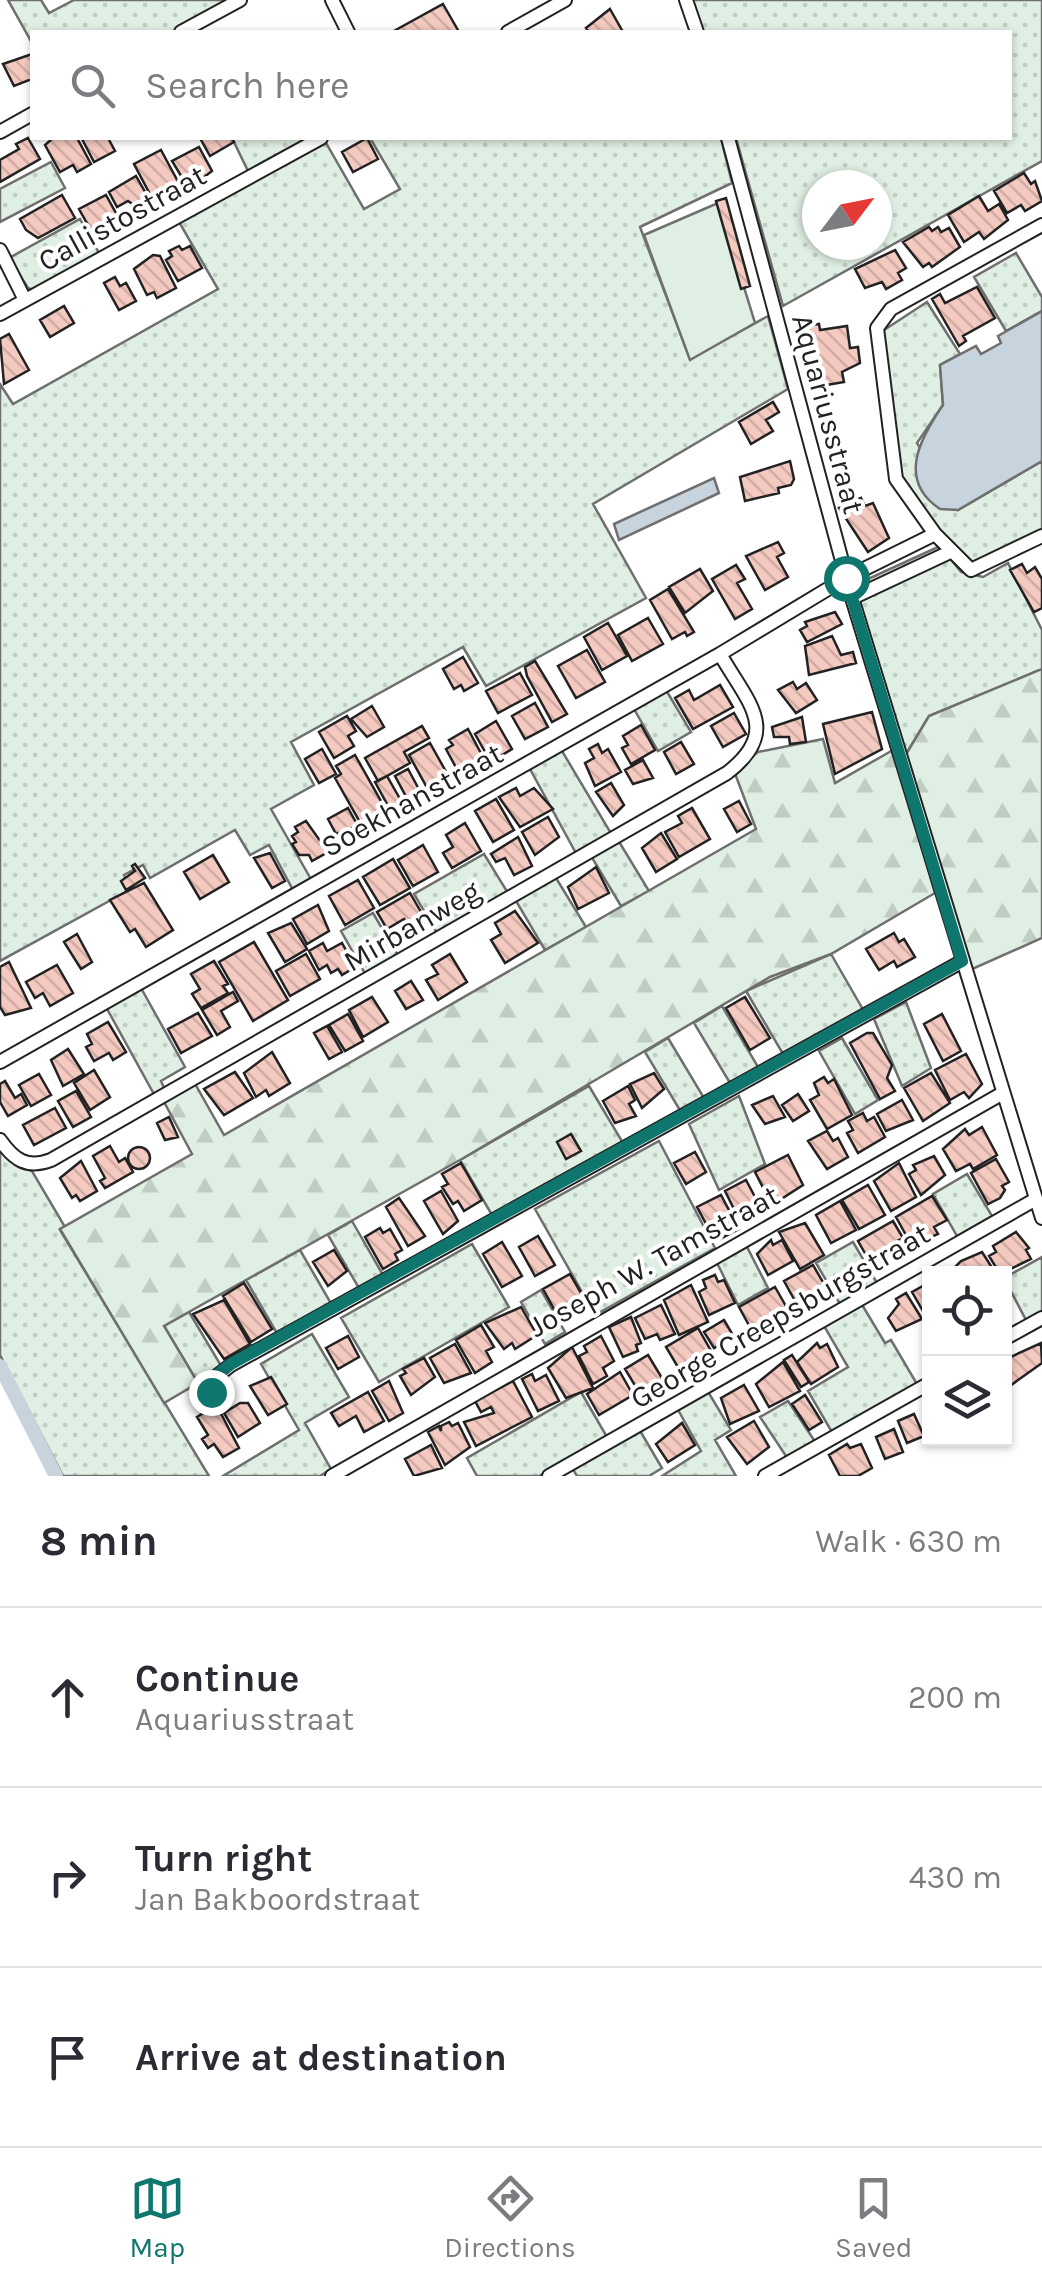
<!DOCTYPE html>
<meta charset="utf-8">
<style>
body{margin:0;font-family:Karla,sans-serif;background:#f7f7f7;color:#2b2b33}
.controls{position:absolute;right:30px;bottom:30px;display:grid;overflow:hidden;border-radius:0px;box-shadow:0 2px 8px #0004}
.controls button{width:90px;height:90px;display:grid;place-items:center;padding:0;border:0;border-bottom:2px solid #e1e1e2;background:#fff;color:#2b2b33;font:50px sans-serif}
.compass{position:absolute;left:802px;top:170px;width:90px;height:90px;border-radius:50%;background:#fff;box-shadow:0 2px 8px #0004;rotate:58deg}
.stop{position:absolute;width:30px;height:30px;margin:-22px;border:8px solid #0f766e;border-radius:50%;background:#fff}
.stop.end{background:#0f766e;border-color:#fff;box-shadow:0 2px 10px #0008}
.list{margin:0;padding:0;list-style:none}
h2{display:flex;justify-content:space-between;align-items:center;height:130px;margin:0;padding:0 40px;font-size:42px}
h2 small{font-size:32px;font-weight:400;color:#7c7c81}
.list li{display:grid;grid-template-columns:65px 1fr auto;gap:30px;align-items:center;box-sizing:border-box;height:180px;padding:0 40px;border-top:2px solid #e1e1e2}
.list b{display:block;font-size:38px;white-space:nowrap}
.list p{margin:0;font-size:32px;white-space:nowrap;color:#7c7c81}
.list em{font-size:32px;font-style:normal;color:#7c7c81}
.icon{flex:none;width:55px;height:55px;fill:none;stroke:currentColor;stroke-width:2;stroke-linecap:round;stroke-linejoin:round}
.map{position:relative;flex:none;width:1042px;height:1476px;overflow:hidden}
.search{position:absolute;background:#fff;box-shadow:0 2px 8px #0004;left:30px;right:30px;top:30px;height:110px;display:flex;align-items:center;gap:25px;box-sizing:border-box;padding:0 35px;border-radius:0px;color:#7c7c81;font-size:38px}
.sheet{height:670px;background:#fff}
nav{display:flex;justify-content:space-around;align-items:center;box-sizing:border-box;height:140px;border-top:2px solid #e1e1e2;background:#fff;font-size:28px;color:#7c7c81}
nav a{display:grid;justify-items:center;gap:5px}
nav .on{color:#0f766e}
.map>svg:first-child{display:block}
.grass{fill:url(#grass-dots);stroke:#6f6f6f;stroke-width:2.5;fill-rule:evenodd}
.forest{fill:url(#forest-firs);stroke:#6f6f6f;stroke-width:2.5}
.garden{fill:#e0efe3;stroke:#6f6f6f;stroke-width:2.5}
.water{fill:#c7d3dd;stroke:#6f6f6f;stroke-width:2.5}
.lines{fill:none;stroke-linecap:round;stroke-linejoin:round}
.canal{stroke:#c7d3dd;stroke-width:14}
.building{fill:url(#building-back-hatch);stroke:#222;stroke-width:2.5}
.street-casing{stroke:#222;stroke-width:16}
.street{stroke:#fff;stroke-width:12}
.route{stroke:#0f766e;stroke-width:12}
.labels{text-anchor:middle;stroke-width:8;stroke-linejoin:round;paint-order:stroke}
.street-label{font-size:30px;fill:#222;stroke:#fff}
</style>
<div class="map">
<svg width="1042" height="1476" viewBox="0 0 1042 1476">
<defs>
<pattern id="grass-dots" width="8" height="8" patternUnits="userSpaceOnUse" patternTransform="scale(2.5)"><rect width="8" height="8" fill="#e0efe3"/><path d="M2 2h.1M6 6h.1" fill="none" stroke="#c0cdc2" stroke-width="1.8" stroke-linecap="round"/></pattern>
<pattern id="forest-firs" width="22" height="20" patternUnits="userSpaceOnUse" patternTransform="scale(2.5)"><rect width="22" height="20" fill="#e0efe3"/><path d="M5 1l3.5 6h-7zM16 11l3.5 6h-7z" fill="#c0cdc2"/></pattern>
<pattern id="building-back-hatch" width="6" height="6" patternUnits="userSpaceOnUse" patternTransform="scale(2.5)"><rect width="6" height="6" fill="#f3c9c0"/><path d="M-1 5l2 2M0 0l6 6M5-1l2 2" fill="none" stroke="#d0aca5"/></pattern>
</defs>
<rect width="100%" height="100%" fill="#fff"/>
<path class="grass" d="M8 0H41L49 13 74 0H233L173 32H32V43Z
M692 0H1042V161L783 306 736 138H1010V32H703ZM817 185H877V245H817Z
M232 138H307L309 141 249 173Z
M370 138H721L732 183 640 227 690 359 768 316 788 389 593 504 646 598 486 686 463 647 291 742 314 785 271 809 312 881 294 892 269 845 250 855 235 830 150 878 143 865 124 875 131 889 0 961V384L13 404 218 289 179 222 326 143 364 209 400 189Z
M51 162 65 188 0 222V189Z
M80 219 100 255 33 290 28 288 9 258Z
M1016 253 1042 297V311L1006 331 974 277Z
M927 302 960 354 940 365 943 405 917 443 958 510 1042 461V531L973 564 933 523 901 478 881 332Z
M940 546 961 572 983 577 1008 563 1042 630V669L929 716 905 756 855 585Z
M666 690 691 732 658 751 634 709Z
M562 751 612 835 577 855 530 769Z
M618 840 649 891 621 906 591 856Z
M484 854 508 893 438 935 414 894Z
M556 878 586 927 545 950 516 901Z
M373 913 400 959 367 977 341 931Z
M831 954 865 1013 786 1059 746 991Z
M141 988 185 1067 161 1081 165 1090 155 1096 106 1007Z
M906 1002 931 1068 902 1086 874 1019Z
M722 1006 761 1072 733 1088 694 1023Z
M668 1038 707 1103 684 1117 645 1052Z
M842 1038 878 1100 855 1114 819 1051Z
M589 1086 626 1148 496 1222 460 1160Z
M739 1096 765 1164 719 1190 689 1124Z
M659 1141 715 1248 595 1315 535 1209Z
M0 1146 19 1167 32 1171 65 1227 60 1230 209 1476H63L0 1355Z
M967 1174 992 1216 957 1236 933 1194Z
M352 1221 387 1282 363 1295 328 1235Z
M853 1242 877 1283 840 1304 816 1263Z
M745 1243 768 1288 738 1305 715 1259Z
M472 1244 509 1307 379 1382 341 1318Z
M300 1250 336 1312 282 1342 246 1280Z
M1042 1257V1313L1027 1322 1004 1278Z
M541 1290 565 1332 545 1344 521 1302Z
M861 1303 885 1343 891 1340 917 1384 833 1434 808 1391 848 1367 824 1326Z
M189 1312 223 1369 198 1383 164 1326Z
M312 1334 349 1397 305 1423 331 1469 320 1476H223L299 1430 261 1364Z
M707 1390 731 1430 715 1440 736 1476H662L701 1451 677 1408Z
M581 1392 607 1437 539 1476H477L467 1458Z
M788 1401 816 1443 788 1459 760 1417Z
M639 1429 662 1468 649 1476H577L572 1468Z"/>
<path class="forest" d="M1042 669V938L970 970 905 756 929 716Z
M823 739 835 783 893 750 935 893 831 954 770 977 460 1160 164 1326 198 1383 164 1403 60 1229 192 1154 163 1100 194 1082 224 1135 756 829 734 771 758 752Z"/>
<path class="garden" d="M718 203 755 323 690 360 644 235Z"/>
<path class="water" d="M1042 311V461L958 510 940 509C896 480 921 437 943 405L940 365 976 346 981 354 1001 343 998 336Z
M714 478 719 493 619 540 614 524Z"/>
<g class="lines">
<path class="canal" d="M0 1366 56 1476"/>
</g>
<path class="building" d="M443 4 459 32H392Z
M610 9 623 32H589L586 28Z
M32 54V79L14 86 3 64Z
M28 138 40 159 0 182V160L19 149 16 144Z
M53 138H77L91 164 77 172 73 165 60 172 45 145Z
M108 138 115 151 94 162 82 139Z
M200 138H231L234 142 210 156Z
M367 138 378 159 353 172 342 152Z
M199 147 212 171 189 189 172 161Z
M161 150 183 191 171 197 169 193 152 198 134 164Z
M1024 173 1031 184 1035 181 1042 201 1025 211 1021 205 1007 213 994 191Z
M136 176 152 204 141 210 128 201 117 207 109 192Z
M62 195 75 218 38 238 26 230 20 219Z
M106 195 123 226 93 234 79 209Z
M979 196 988 211 999 204 1008 220 984 239 979 232 964 242 948 215Z
M726 198 750 286 741 289 716 201Z
M929 227 932 231 938 227 941 232 949 228 960 247 932 267 929 263 923 267 903 242Z
M179 246 182 250 190 246 202 268 178 281 166 260 172 256 169 251Z
M895 250 906 268 898 273 902 280 886 289 882 282 865 288 855 269Z
M153 255 160 256 176 288 157 298 154 292 147 295 134 269Z
M115 277 120 286 126 283 136 301 119 310 104 283Z
M977 287 995 318 963 336 966 341 959 346 932 299 940 294 945 303Z
M64 306 74 323 50 337 40 320Z
M819 324 820 330 847 326 850 348 858 347 860 363 842 372 844 382 815 387 806 326Z
M9 334 29 370 4 384 0 339Z
M773 402 779 412 766 420 773 431 751 444 739 422Z
M790 461 794 479 791 485 778 488 779 493 745 501 740 477Z
M861 498 865 506 873 503 889 538 868 552 839 508Z
M778 542 784 553 777 557 788 577 765 590 746 556Z
M1022 564 1027 573 1035 567 1042 579V608L1034 612 1010 570Z
M736 565 745 579 737 583 752 609 735 619 712 579Z
M700 569 713 591 685 613 669 587Z
M668 589 694 632 687 636 685 632 672 639 650 600Z
M835 612 842 624 807 642 800 630 807 626 805 622Z
M648 618 663 644 632 661 618 635Z
M608 623 627 656 602 670 584 637Z
M832 636 841 655 853 652 856 663 809 675 805 646Z
M587 650 605 682 576 698 558 666Z
M463 657 478 683 464 691 461 685 454 689 443 669Z
M535 661 567 714 552 722 527 676 525 667Z
M520 673 532 695 498 713 486 691Z
M793 682 797 689 806 683 817 700 796 713 778 690Z
M720 685 733 707 693 729 675 698 689 690 694 700Z
M535 703 548 727 525 739 512 716Z
M372 706 384 727 367 737 351 719Z
M872 712 882 749 835 774 823 724Z
M734 713 746 734 723 747 711 726Z
M347 716 356 731 348 736 354 746 334 758 319 732Z
M802 717 806 742 790 744 789 737H774L772 727Z
M496 721 512 749 499 757 496 752 488 757 475 734Z
M641 725 655 750 631 764 622 748 628 745 623 736Z
M422 726 429 738 404 752 410 763 378 781 365 758Z
M468 729 484 759 459 773 446 749 453 745 449 740Z
M681 742 694 764 676 774 664 752Z
M430 743 449 777 448 784 430 793 409 755Z
M598 744 602 753 608 749 621 772 595 786 585 763 594 758 589 749Z
M322 749 336 774 319 783 305 759Z
M355 755 386 810 361 824 335 778 341 774 336 766Z
M643 760 653 778 633 784 625 770Z
M408 769 422 795 409 802 395 776Z
M387 776 404 806 392 813 375 782Z
M611 783 624 805 613 816 596 792Z
M516 788 520 796 534 788 553 809 520 827 499 797Z
M496 799 514 830 493 842 475 811Z
M739 801 751 824 737 832 724 809Z
M348 808 358 826 336 834 328 819Z
M692 808 710 839 679 857 665 832 682 823 678 816Z
M548 817 559 837 535 855 522 832Z
M306 821 328 852 312 861 309 855H299L292 844 296 842 292 836 298 832 295 827Z
M465 823 481 851 452 868 443 853 453 847 446 835Z
M661 833 677 859 656 872 642 848Z
M518 837 532 866 514 875 505 858 496 862 491 854Z
M423 845 438 872 413 886 398 860Z
M270 853 285 881 272 888 254 858Z
M213 855 229 882 200 899 184 872Z
M393 859 410 888 380 905 363 877Z
M135 864 145 878 126 890 121 881 135 871 132 866Z
M596 867 609 893 578 909 568 887Z
M358 880 374 908 345 925 329 896Z
M144 883 173 930 146 947 135 929 130 932 110 900Z
M410 893 425 919 409 928 404 919 387 929 377 912Z
M318 905 329 931 307 944 293 919Z
M515 911 538 943 505 963 491 940 501 934 495 923Z
M291 923 307 949 285 962 268 933Z
M894 933 899 942 904 939 915 957 897 967 894 961 879 970 866 949Z
M77 934 92 962 81 969 64 942Z
M254 942 288 1000 253 1021 219 962Z
M323 943 327 951 342 943 355 967 342 975 338 969 331 973 327 965 319 970 309 951Z
M306 954 320 979 290 996 276 971Z
M450 954 467 982 438 1000 426 980 438 974 432 965Z
M214 961 228 984 223 986 228 993 201 1008 192 994 200 989 191 974Z
M9 962 31 1008 5 1015 0 1007V967Z
M57 965 73 993 50 1006 43 993 35 998 26 982Z
M411 981 423 1000 406 1009 395 991Z
M233 992 238 1001 221 1011 230 1027 217 1035 202 1010Z
M372 997 388 1022 363 1037 349 1010Z
M745 997 770 1038 750 1050 726 1008Z
M198 1013 212 1036 181 1053 168 1029Z
M348 1014 363 1041 345 1051 329 1025Z
M942 1014 961 1051 943 1061 924 1024Z
M108 1022 126 1052 113 1060 109 1053 94 1061 86 1047 92 1044 87 1034Z
M327 1026 342 1052 329 1059 314 1033Z
M867 1033H873L892 1065 887 1078 895 1091 880 1099 850 1043Z
M68 1049 84 1074 63 1086 51 1060Z
M272 1052 290 1083 269 1096 266 1090 256 1097 244 1073Z
M966 1054 982 1084 969 1098 964 1092 950 1100 935 1070Z
M94 1070 110 1097 90 1110 74 1083Z
M235 1072 253 1098 224 1115 204 1089Z
M654 1073 664 1089 642 1108 630 1084Z
M931 1073 950 1103 923 1121 904 1088Z
M39 1074 51 1095 31 1106 19 1085Z
M824 1077 828 1083 834 1079 852 1115 827 1129 810 1100 819 1095 814 1083Z
M5 1081 15 1098 21 1094 27 1105 8 1116 0 1102V1084Z
M628 1086 635 1100 629 1104 636 1116 615 1123 603 1101Z
M76 1091 91 1117 73 1127 58 1101Z
M798 1094 809 1111 793 1121 782 1105Z
M773 1096 785 1117 765 1124 752 1105Z
M902 1100 913 1120 886 1131 877 1114Z
M55 1108 66 1128 34 1145 23 1125Z
M863 1113 867 1121 874 1117 885 1137 858 1153 847 1133 853 1130 848 1121Z
M169 1117 178 1137 165 1140 157 1123Z
M982 1127 997 1155 973 1169 970 1164 956 1171 943 1149 965 1129 969 1135Z
M827 1131 833 1141 838 1138 848 1157 827 1169 808 1141Z
M571 1134 581 1151 566 1159 557 1142Z
M110 1146 119 1162 125 1158 133 1172 105 1188 100 1181 105 1178 93 1156Z
M128 1158a11 11 0 1 1 22 0a11 11 0 1 1-22 0Z
M695 1152 706 1172 686 1184 674 1163Z
M788 1155 803 1185 772 1205 755 1172Z
M934 1156 945 1175 921 1195 909 1174 916 1170 913 1165Z
M996 1159 1009 1182 1002 1186 1005 1190 1000 1198 988 1204 971 1173Z
M81 1161 97 1191 80 1201 76 1195 72 1198 60 1178Z
M461 1163 482 1200 464 1211 458 1201 453 1204 442 1187 448 1184 442 1174Z
M899 1163 916 1197 891 1211 874 1181Z
M746 1180 763 1212 746 1220 739 1219 725 1191Z
M868 1185 885 1215 859 1229 842 1200Z
M441 1191 458 1221 443 1234 424 1201Z
M721 1195 739 1229 720 1239 717 1232 712 1235 697 1207Z
M932 1196 947 1220 934 1227 938 1234 912 1246 896 1217Z
M399 1198 425 1236 408 1246 386 1207Z
M840 1201 856 1230 831 1243 816 1215Z
M893 1221 903 1238 897 1241 901 1248 874 1269 858 1241Z
M805 1223 824 1255 800 1269 779 1232Z
M380 1228 383 1233 390 1229 402 1250 395 1254 398 1260 383 1269 365 1237Z
M1016 1232 1029 1248 1026 1250 1031 1259 1000 1274 989 1256 996 1252 993 1246Z
M538 1236 555 1265 535 1276 519 1247Z
M771 1240 773 1245 782 1240 793 1261 768 1275 757 1254Z
M502 1242 522 1276 502 1287 483 1254Z
M334 1250 347 1271 328 1286 313 1262Z
M982 1252 996 1274H954L952 1270 961 1261Z
M813 1265 828 1291 799 1308 784 1281Z
M570 1274 588 1305 568 1316 562 1305 554 1309 543 1289Z
M715 1275 718 1282 724 1280 735 1303 709 1315 699 1292 706 1288 703 1280Z
M930 1282V1317L927 1318 912 1292Z
M244 1283 272 1329 251 1342 223 1296Z
M691 1285 708 1322 679 1335 664 1300Z
M775 1287 787 1308 778 1314 780 1318 751 1329 739 1307Z
M906 1293 922 1319 896 1331 888 1318 899 1304 896 1299Z
M224 1300 250 1344 224 1359 193 1314Z
M661 1305 675 1334 660 1340 657 1334 645 1339 635 1318Z
M521 1307 537 1335 515 1349 512 1343 504 1349 485 1323Z
M631 1317 641 1343 636 1345 638 1351 623 1357 609 1327Z
M724 1320 734 1337 714 1348 704 1332Z
M481 1325 494 1347 486 1351 492 1362 475 1373 456 1340Z
M698 1328 714 1356 682 1374 666 1347Z
M348 1336 359 1357 338 1369 326 1348Z
M601 1336 614 1361 603 1368 607 1376 593 1384 579 1356 587 1352 584 1346Z
M817 1343 820 1348 827 1344 838 1367 811 1384 797 1362Z
M1041 1343 1042 1363 1007 1388 1004 1360Z
M455 1344 471 1373 444 1383 430 1358Z
M572 1347 593 1388 566 1398 548 1368Z
M648 1355 665 1383 642 1397 625 1369Z
M792 1355 809 1382 801 1387 784 1360Z
M424 1358 435 1377 411 1395 400 1376 406 1373 403 1369Z
M783 1362 800 1391 769 1407 756 1384Z
M620 1372 633 1395 599 1415 587 1394Z
M532 1374 535 1381 546 1375 559 1401 538 1411 522 1379Z
M271 1377 287 1404 268 1415 250 1386Z
M389 1381 403 1413 389 1421 372 1391Z
M513 1381 532 1417 476 1446 464 1422 494 1413 491 1407 481 1412 475 1401Z
M744 1385 759 1411 730 1424 721 1398Z
M368 1392 384 1421 364 1432 356 1416 339 1426 331 1413Z
M805 1395 822 1422 809 1430 792 1404Z
M240 1403H248L260 1423 238 1437 224 1413Z
M210 1409 213 1414 219 1410 239 1448 223 1457 214 1444 208 1448 202 1439 208 1435 197 1417Z
M914 1414 924 1436 907 1443 898 1421Z
M754 1421 769 1447 747 1464 727 1437Z
M449 1422 452 1426 458 1423 470 1447 445 1465 428 1432 439 1426 441 1431V1426Z
M682 1423 695 1445 668 1462 656 1444Z
M894 1429 903 1452 885 1459 876 1437Z
M847 1444 850 1448 861 1444 872 1468 858 1476H840L829 1455Z
M431 1445 442 1468 414 1476 405 1459Z"/>
<g class="lines">
<g class="street-casing">
<path id="street" d="M332 0 348 32
M686 0 697 32
M181 32 240 0
M508 32 565 0
M0 132 32 114
M728 138 852 598 1042 1218
M1042 225 891 309 877 328 896 479 935 534 971 570 1042 536
M0 250 25 300
M0 314 321 138
M852 598 950 552
M0 1062 720 654 846 578 935 534
M0 1140C14 1160 27 1169 51 1160L727 773C782 731 748 703 720 654
M1004 1339 1042 1318
M211 1392 213 1379 231 1365 963 961
M332 1476 1003 1093
M549 1476 1036 1199
M765 1476 930 1383"/>
</g>
<use href="#street" class="street"/>
</g>
<g class="lines">
<path class="route" d="M211 1392 213 1378 231 1364 962 961 846 578"/>
</g>
<g class="labels">
<g class="street-label">
<text transform="translate(122 218) rotate(-29)" y="10">Callistostraat</text>
<text transform="translate(828 414) rotate(75)" y="10">Aquariusstraat</text>
<text transform="translate(412 800) rotate(-29)" y="10">Soekhanstraat</text>
<text transform="translate(412 926) rotate(-30)" y="10">Mirbanweg</text>
<text transform="translate(654 1261) rotate(-29)" y="10">Joseph W. Tamstraat</text>
<text transform="translate(780 1316) rotate(-30)" y="10">George Creepsburgstraat</text>
</g>
</g>
</svg>
<div class="controls">
<button><svg class="icon" aria-label="locate" viewBox="0 0 24 24"><circle cx="12" cy="12" r="6"/><path d="M12 2v4M12 18v4M2 12h4M18 12h4"/></svg></button>
<button><svg class="icon" aria-label="layers" viewBox="0 0 24 24"><path d="M12 4l9 5-9 5-9-5zM3 14l9 5 9-5"/></svg></button>
</div>
<svg class="compass" viewBox="-18 -18 36 36"><path d="M0-13l5 13h-10z" fill="#e53935"/><path d="M0 13l5-13h-10z" fill="#7c7c81"/></svg>
<div class="stop" style="left:846px;top:578px"></div>
<div class="stop end" style="left:211px;top:1392px"></div>
<div class="search"><svg class="icon" aria-label="search" viewBox="0 0 24 24"><circle cx="10" cy="10" r="6"/><path d="M15 15l6 6"/></svg>Search here</div>
</div>
<section class="sheet">
<h2>8 min<small>Walk · 630 m</small></h2>
<ul class="list">
<li><svg class="icon" aria-label="ahead" viewBox="0 0 24 24"><path d="M12 20V5M6 11l6-6 6 6"/></svg><div><b>Continue</b><p>Aquariusstraat</p></div><em>200 m</em></li>
<li><svg class="icon" aria-label="right" viewBox="0 0 24 24"><path d="M7 20v-9h11M14 6l5 5-5 5"/></svg><div><b>Turn right</b><p>Jan Bakboordstraat</p></div><em>430 m</em></li>
<li><svg class="icon" aria-label="arrive" viewBox="0 0 24 24"><path d="M6 21V4h12l-3 4 3 4H6"/></svg><div><b>Arrive at destination</b></div></li>
</ul>
</section>
<nav>
<a class="on"><svg class="icon" aria-label="map" viewBox="0 0 24 24"><path d="M3 6l6-2 6 2 6-2v14l-6 2-6-2-6 2zM9 4v14M15 6v14"/></svg>Map</a>
<a><svg class="icon" aria-label="directions" viewBox="0 0 24 24"><path d="M12 3l9 9-9 9-9-9zM9 14v-3h6M13 9l2 2-2 2"/></svg>Directions</a>
<a><svg class="icon" aria-label="saved" viewBox="0 0 24 24"><path d="M7 4h10v16l-5-4-5 4z"/></svg>Saved</a>
</nav>
